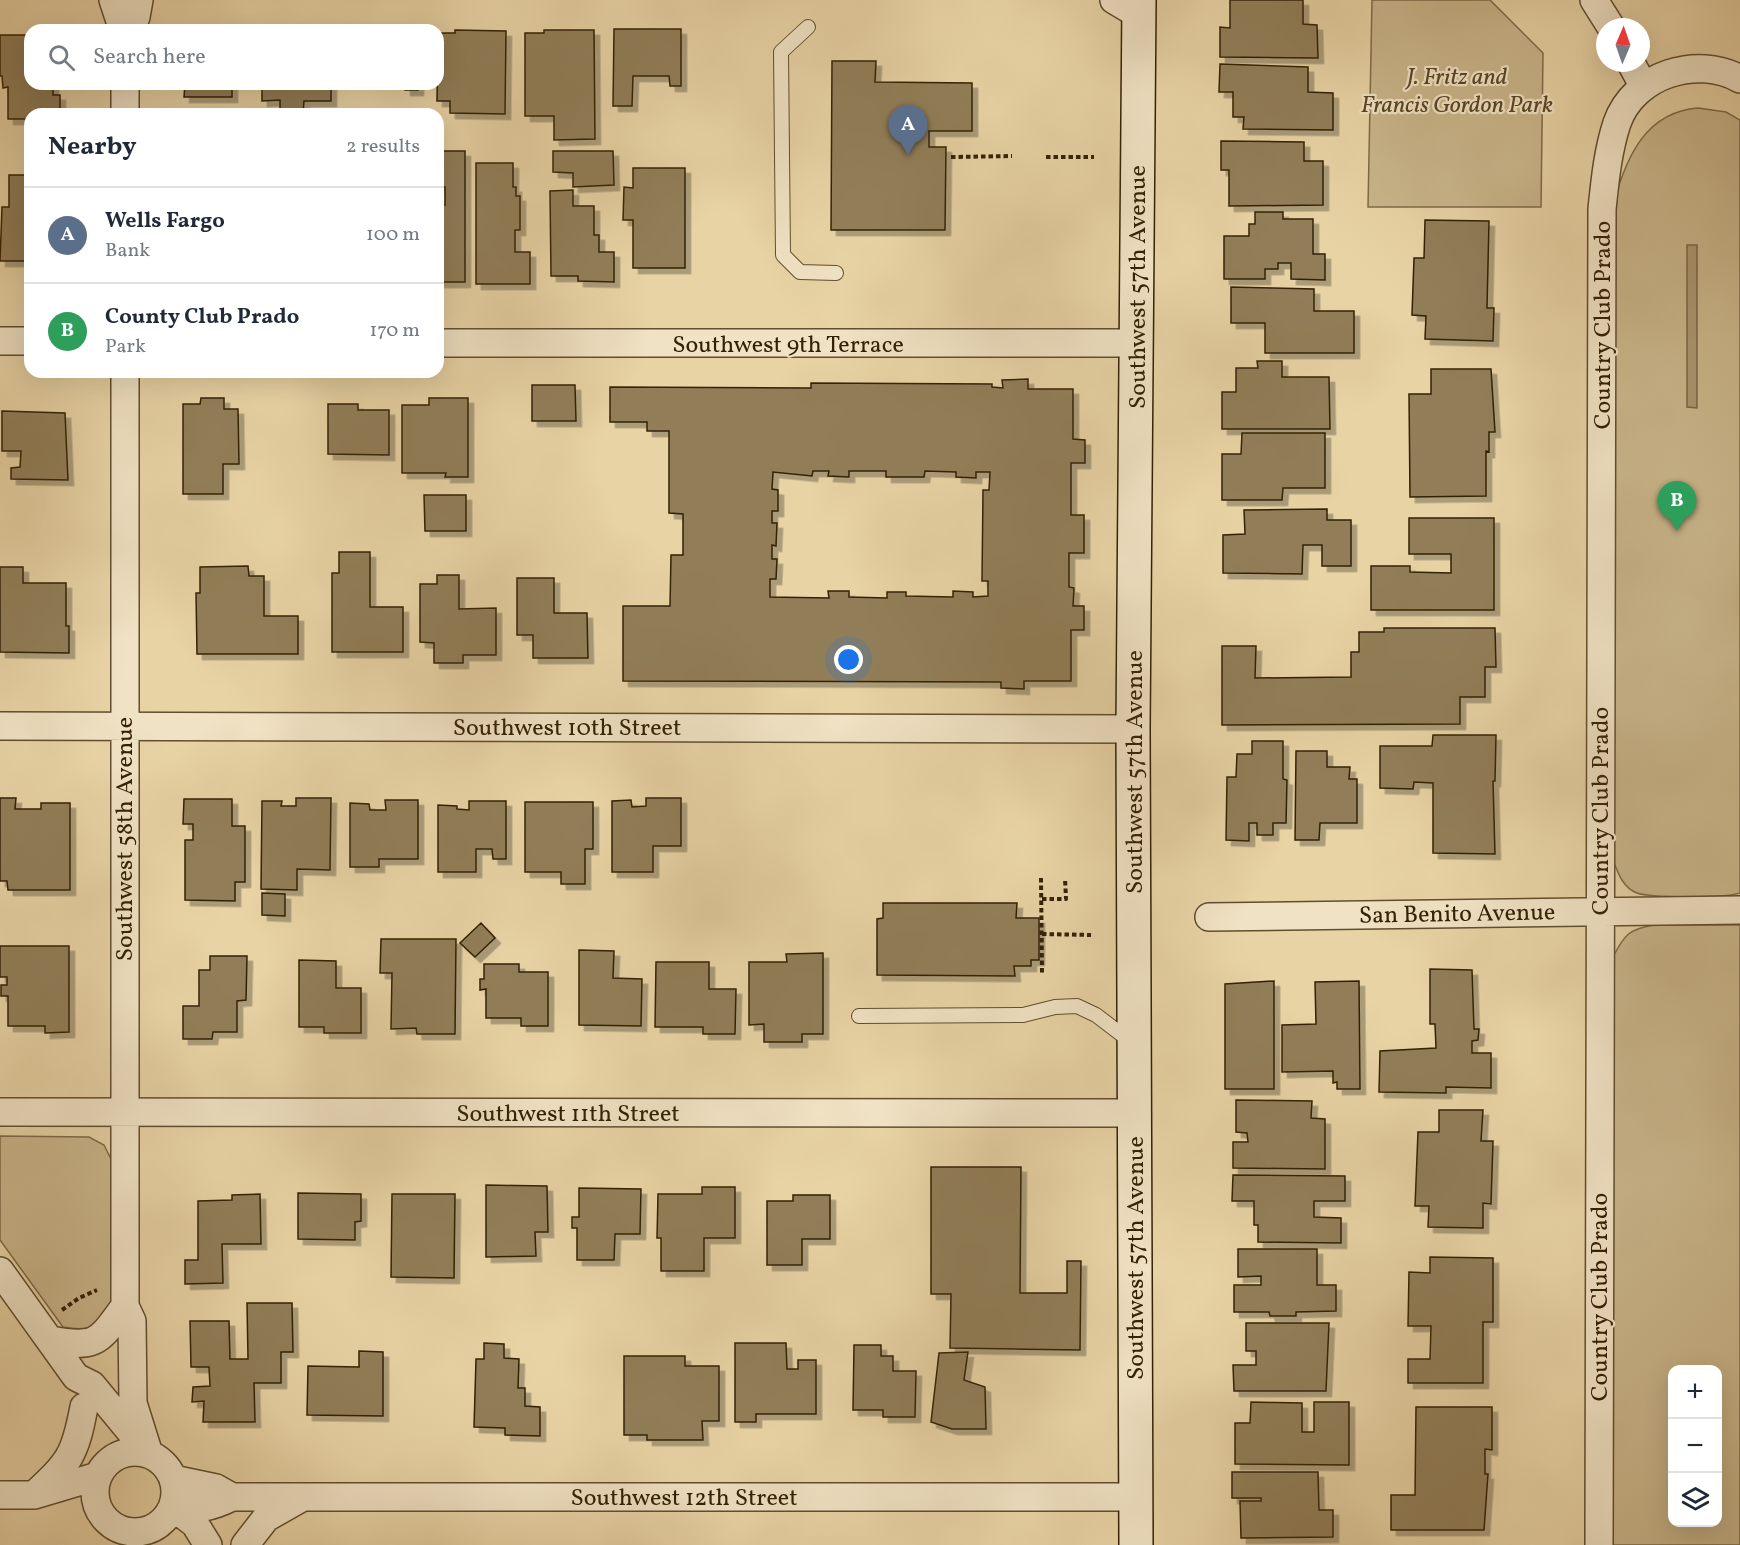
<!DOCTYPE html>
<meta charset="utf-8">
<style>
body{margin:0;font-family:Vollkorn,serif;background:#f6f6f7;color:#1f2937}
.controls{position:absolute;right:18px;bottom:18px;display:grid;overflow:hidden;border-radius:12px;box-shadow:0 6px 24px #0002}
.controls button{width:54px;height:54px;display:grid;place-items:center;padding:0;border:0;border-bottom:2px solid #e0e1e3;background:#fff;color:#1f2937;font:30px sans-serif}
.compass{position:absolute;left:1596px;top:18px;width:54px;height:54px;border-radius:50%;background:#fff;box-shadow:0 6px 24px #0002;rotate:2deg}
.you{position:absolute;left:849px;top:660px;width:21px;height:21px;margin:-15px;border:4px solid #fff;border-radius:50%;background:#1a73e8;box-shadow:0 0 0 9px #1a73e833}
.badge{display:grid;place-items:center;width:39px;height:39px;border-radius:50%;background:#8f2418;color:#fff;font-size:20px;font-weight:700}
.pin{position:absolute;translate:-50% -50px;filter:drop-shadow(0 2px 3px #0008)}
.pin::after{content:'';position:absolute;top:32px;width:21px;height:18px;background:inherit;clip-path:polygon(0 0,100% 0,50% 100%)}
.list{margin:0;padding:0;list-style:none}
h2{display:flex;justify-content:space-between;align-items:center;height:78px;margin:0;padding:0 24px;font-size:26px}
h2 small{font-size:20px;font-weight:400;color:#747a83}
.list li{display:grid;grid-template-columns:39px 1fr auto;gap:18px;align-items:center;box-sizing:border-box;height:96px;padding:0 24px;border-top:2px solid #e0e1e3}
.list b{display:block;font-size:22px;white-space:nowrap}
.list p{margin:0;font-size:20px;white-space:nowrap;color:#747a83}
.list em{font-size:20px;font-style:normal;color:#747a83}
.icon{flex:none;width:33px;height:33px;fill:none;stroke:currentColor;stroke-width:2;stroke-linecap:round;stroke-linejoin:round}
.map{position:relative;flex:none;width:1740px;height:1545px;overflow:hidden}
.search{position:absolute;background:#fff;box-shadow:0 6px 24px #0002;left:24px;top:24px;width:420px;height:66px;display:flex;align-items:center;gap:15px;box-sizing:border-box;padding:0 21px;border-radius:18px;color:#747a83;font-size:22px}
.panel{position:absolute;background:#fff;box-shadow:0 6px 24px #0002;left:24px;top:108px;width:420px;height:270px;border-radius:18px}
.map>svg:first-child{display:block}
.green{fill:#c9b58a;stroke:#7e6b48;stroke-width:1.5;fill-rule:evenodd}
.water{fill:#aa966f;stroke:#7a6745;stroke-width:1.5}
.building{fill:#917e59;stroke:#332106;stroke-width:1.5;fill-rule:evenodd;filter:url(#shadow)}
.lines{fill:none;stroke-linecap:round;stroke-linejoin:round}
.lane-casing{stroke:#604e2e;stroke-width:16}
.street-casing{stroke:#604e2e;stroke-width:30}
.secondary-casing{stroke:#332106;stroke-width:36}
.path{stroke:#332106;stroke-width:4;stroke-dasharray:4.5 3;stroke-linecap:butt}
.lane{stroke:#f0e2c4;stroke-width:14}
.street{stroke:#f0e2c4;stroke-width:27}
.secondary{stroke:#f0e2c4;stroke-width:33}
.labels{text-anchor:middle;stroke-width:4.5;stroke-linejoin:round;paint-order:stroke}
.park-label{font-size:24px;font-style:italic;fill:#584627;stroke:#f0e2c4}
.street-label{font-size:24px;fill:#332106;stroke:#f0e2c4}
</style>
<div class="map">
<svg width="1740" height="1545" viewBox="0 0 1740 1545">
<defs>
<filter id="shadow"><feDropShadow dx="5.5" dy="5.5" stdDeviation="0" flood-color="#0004"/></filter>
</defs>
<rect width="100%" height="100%" fill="#e8d3a5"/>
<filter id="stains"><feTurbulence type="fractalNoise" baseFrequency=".00333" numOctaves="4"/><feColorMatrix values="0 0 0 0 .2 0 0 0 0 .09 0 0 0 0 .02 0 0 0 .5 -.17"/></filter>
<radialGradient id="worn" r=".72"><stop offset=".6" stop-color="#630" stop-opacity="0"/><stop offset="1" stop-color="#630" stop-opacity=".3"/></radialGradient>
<path class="green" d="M1372 0H1490L1543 53 1541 207H1368Z
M1698 108 1726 112 1740 120V893C1729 898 1650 898 1637 893 1623 888 1618 873 1613 860L1614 201C1627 156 1646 112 1698 108Z
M1654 925H1740V1545H1612L1613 957C1624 935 1629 929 1654 925ZM1672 1370H1718V1522H1672Z
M0 1136 89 1137 104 1145 111 1159V1307C96 1328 89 1332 63 1327L0 1240Z"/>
<path class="water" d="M1687 245H1697V408L1687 407Z"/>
<path class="building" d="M1230 0H1303V24L1317 25 1318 58 1220 57V27L1230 28Z
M185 27H241V30H185Z
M280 27H331V30H281Z
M614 29H681V86H670L669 76H633L632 106H613Z
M455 30 506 31 505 114 450 113V101H437L438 33H455Z
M544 30H594L595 139 554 140V116H525V33H544Z
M0 35H30V84H53V95H60V114H30V119H8V87L3 88 2 76H0Z
M832 61H876L875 82 972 83V131H929V147H946L945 230H831Z
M1220 64 1308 67V92L1333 93V130L1243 129 1244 117H1233V92H1219Z
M185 84H232V97H184Z
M262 84H331V101H304L303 114H280V100L262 101Z
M405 84H418V90H405Z
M1221 141 1304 142V161H1323V205L1229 206V170H1221Z
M438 151H465V282H438V205H445V187H438Z
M553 151H613L614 185 573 187V173L553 172Z
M476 163H513V187H516V196H520V230H515V252H530V284H476Z
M633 168H685V268H633V220H623L624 187 633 188Z
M9 175H30V261H0L2 207H9Z
M573 190V206H594V235H599V252H614V282L578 281V276H551L550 191Z
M1255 212H1283V219H1313V254H1325V280L1291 279V263H1278V269H1265V279H1224V236H1249V224H1255Z
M1425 220 1489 221 1487 308H1494L1493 341 1425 339 1426 316 1412 315 1414 258H1424Z
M1231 287 1314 289V311H1354V353H1265V323H1231Z
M1257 361H1282V377H1329L1330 429H1222V392H1236V368H1258Z
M1431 369H1491L1495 432H1489V452L1486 451V496L1410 497 1409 394H1431Z
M1028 379V389H1073V439L1085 440V463H1071V515H1084V553H1069V587L1074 588 1073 606H1084V630H1071V681H1024V689L1001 688V682L623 681V606H670L671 555H683V514L669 513V431H647V422H610V387L811 388V383L992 384V387L1003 388 1002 380ZM813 471H829L828 476 849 477V471H886V477H924L925 471 956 472V477L976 478V472H990L989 490H983L982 581H988V596L973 597V592L953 591V597L906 596V592H887V598L849 597V591H828L829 598 770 597V579H776L777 559H772V545L776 546 777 523H772V511H778V490L772 489 773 472 812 476Z
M532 385H575L576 421H532Z
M201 398H224V409H238L239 464H223V494H183V404H200Z
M429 398H468V477H445L446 473H402V405H429Z
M328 404H358V410H389V455L328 454Z
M2 411 65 413 68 480 11 479V468L20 467 21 451H2Z
M1242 433H1325V488H1283L1282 500H1222V454H1241Z
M424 495H466V531H425Z
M1327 509V520H1351V566H1322V545H1303L1302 574 1223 573V535L1245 534 1244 510Z
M1409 518H1494V610H1371V566H1410V572L1451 573V554H1409Z
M339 552H370V607H403V652H332V573H339Z
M248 566 249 576H264V616H298V654H197L196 593H200V567Z
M0 567H23V583H66V626H69V653L0 652Z
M437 575H459V609L496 608V655H463V663H434V643L420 642V584H437Z
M517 578H554V613H587L588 658H533V635H517Z
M1384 628H1495L1496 667H1485V697H1460V724L1222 725V646H1256L1255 678 1351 677V652H1359V632H1384Z
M1433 735H1496L1495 781H1493L1495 854 1433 853V783L1414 782 1413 789 1380 788V746H1432Z
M1252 741H1283V779L1287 780 1286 823H1273V835H1257V823H1249V841L1226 840 1227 777H1236L1237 754H1252Z
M1296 751H1327V767H1350L1349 779H1357V823H1320L1319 840H1295Z
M0 798H16L15 809H41V803H70V890H8L7 881H0Z
M296 798H331L330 870 297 869V890L261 889 262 801H282L281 806H296Z
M646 798H681V846H653V872H612V801L631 800 632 807 646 806Z
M184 799H232V826H245V882H235V901L185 900V840H193V824H183Z
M385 800H418V859H379V867H350V803L369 804 370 810H386Z
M469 801H506V859H493L492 849H476V872H438V805L457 806V809L469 810Z
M525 802H593V849H585V884H561V872H525Z
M262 893 285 894V916L262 915Z
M883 903H1017L1016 918H1039V960H1031V966H1014L1015 976 877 975V919L883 918Z
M481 923 495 938 475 957 460 943Z
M381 939H456L455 1034H417L416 1028 391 1029 392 973H380Z
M0 946H69V1032L45 1033V1026H8V996H1V985H7V977H0Z
M579 950 614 951 613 978 642 979 641 1026 579 1025Z
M823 953V1034H802V1042H764V1024L749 1025V962H787L786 954Z
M210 956H247L246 1000 237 1001V1032H213L212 1039H183V1006H199V970H210Z
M299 960 336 961V988H361V1033H324V1027H299Z
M656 962H709V989H736L735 1034H703V1027H655Z
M484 964H519V972H548V1026H521V1018H486V989L480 990V979H484Z
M1430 969 1472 970 1474 1029H1479L1478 1040 1472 1041V1053H1491V1088L1446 1087V1093L1379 1092 1380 1051 1436 1048 1435 1024H1430Z
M1274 981V1089H1225V984Z
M1359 981 1360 1089H1337V1082L1333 1083V1071L1282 1072V1025L1316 1024 1315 982Z
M1236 1100 1312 1101 1311 1118 1325 1119V1169L1233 1168V1142H1248L1247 1133 1236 1132Z
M1439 1110H1483L1481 1141H1493L1491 1204 1483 1203V1228L1428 1227 1429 1206H1415L1418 1132H1439Z
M931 1167H1021L1020 1293H1067V1261H1081L1080 1350 950 1348 951 1294H931Z
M1233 1175 1345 1176V1201H1314V1217L1341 1218V1243L1258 1242V1225H1254V1201H1232Z
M486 1185 547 1186 548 1232H535L536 1256 486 1257Z
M702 1187H735V1238H704V1271H661V1238H657L658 1194H702Z
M579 1188 641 1189 640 1234H615L614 1260H577V1228H572V1217H579Z
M298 1193 361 1194V1221L355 1222V1240L298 1239Z
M260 1194 261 1244H222L223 1283 185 1284V1260H198V1201L232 1200V1195Z
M392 1194H455L454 1278 391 1277Z
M793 1195H830V1239H802V1265H767V1201H793Z
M1238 1249H1317V1285H1336V1311L1296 1312V1316H1270L1269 1312H1234V1285H1261V1276L1238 1277Z
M1430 1257 1493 1258V1322H1483V1383H1408V1359H1430L1431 1326H1408L1409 1272 1430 1273Z
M247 1303H292L293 1352H281V1383H254L255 1422H203L204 1401 192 1402 193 1387 210 1386 209 1367H191L190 1321H229L230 1359H248Z
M1246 1323H1329L1326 1391H1234L1233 1365H1256V1351H1246Z
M484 1343 504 1344V1358L519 1359 518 1388H525V1406L540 1407V1436L505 1435V1428L474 1427 476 1359H484Z
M735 1343H786L787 1369H798V1360H816V1414H756V1422H735Z
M854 1345H881V1356H893V1371H916L915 1417H883V1410H853Z
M359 1351 383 1352V1416L307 1415 308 1366 359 1367Z
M968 1352 964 1380 985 1387 986 1429H952L931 1422 939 1353Z
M624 1356H685V1366H719V1421H702L703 1440H647V1435H624Z
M1251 1402 1302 1403V1432H1314V1402H1349V1465L1235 1464V1423H1250Z
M1416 1407H1492V1450L1485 1449V1474H1488L1484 1530H1391V1495H1415Z
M1232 1472H1318L1319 1510H1333V1537L1241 1538 1240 1501H1261V1498H1232Z"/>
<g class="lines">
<g class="lane-casing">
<path id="lane" d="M808 27 781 52 783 255 800 272 836 273
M859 1016 1023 1015 1055 1007 1077 1006 1096 1015 1130 1041"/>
</g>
<g class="street-casing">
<path id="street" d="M113 0 123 30
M1114 0 1139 15
M1594 0 1611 27
M129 30 136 17 139 0
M1631 63 1644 87
M125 84V114
M0 341H30
M438 343H1137
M125 372V1306L132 1321 133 1403 149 1454
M0 726 1133 729
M1209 917 1740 910
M0 1112 1135 1113
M0 1271 76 1377 92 1385 139 1442
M50 1340C98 1349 99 1341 125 1306
M95 1492a40 40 0 1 1 80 0a40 40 0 1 1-80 0Z
M173 1479 216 1488 232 1497
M0 1495H34L98 1476
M34 1495C70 1462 75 1455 84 1407
M173 1507C196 1510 210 1508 232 1497H1136
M173 1507 195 1524 208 1545
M245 1545 266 1518 303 1497
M1599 1545 1602 209C1605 180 1608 150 1617 123 1634 74 1698 55 1740 79"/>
</g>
<g class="secondary-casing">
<path id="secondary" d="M1136 1545 1133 729 1139 0"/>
</g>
<path class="path" d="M951 157 1012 156
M1046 157H1094
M1041 878 1042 973
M1042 899H1066L1065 878
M1042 934 1091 935
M62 1310 79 1298 97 1290"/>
<use href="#lane" class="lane"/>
<use href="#street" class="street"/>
<use href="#secondary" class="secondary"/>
</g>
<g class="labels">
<g class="park-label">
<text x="1457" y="84">J. Fritz and<tspan x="1457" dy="28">Francis Gordon Park</tspan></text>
</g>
<g class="street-label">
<text transform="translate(1137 287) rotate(-90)" y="8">Southwest 57th Avenue</text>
<text transform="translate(1602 325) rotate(-90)" y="8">Country Club Prado</text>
<text x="788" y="352">Southwest 9th Terrace</text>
<text x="567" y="735">Southwest 10th Street</text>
<text transform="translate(1134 772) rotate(-90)" y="8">Southwest 57th Avenue</text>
<text transform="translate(1600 811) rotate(-90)" y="8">Country Club Prado</text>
<text transform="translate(124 839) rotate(-90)" y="8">Southwest 58th Avenue</text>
<text transform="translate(1457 913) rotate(-1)" y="8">San Benito Avenue</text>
<text x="568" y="1121">Southwest 11th Street</text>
<text transform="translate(1135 1258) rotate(-90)" y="8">Southwest 57th Avenue</text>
<text transform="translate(1599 1297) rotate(-90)" y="8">Country Club Prado</text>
<text x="684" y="1505">Southwest 12th Street</text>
</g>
</g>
<rect width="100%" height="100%" filter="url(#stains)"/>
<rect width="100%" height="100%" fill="url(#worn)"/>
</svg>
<div class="controls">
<button>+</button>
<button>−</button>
<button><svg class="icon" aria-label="layers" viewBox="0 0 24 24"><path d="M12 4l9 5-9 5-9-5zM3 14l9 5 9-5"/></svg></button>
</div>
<svg class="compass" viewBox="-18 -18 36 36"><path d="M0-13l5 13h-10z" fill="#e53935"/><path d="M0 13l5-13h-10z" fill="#747a83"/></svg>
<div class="you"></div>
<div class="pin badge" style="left:908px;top:155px;background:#5c6f8a">A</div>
<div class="pin badge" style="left:1677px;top:531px;background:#2e9e5b">B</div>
<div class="search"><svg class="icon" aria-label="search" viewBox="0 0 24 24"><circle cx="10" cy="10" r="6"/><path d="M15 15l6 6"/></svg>Search here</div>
<section class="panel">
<h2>Nearby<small>2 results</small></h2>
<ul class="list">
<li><span class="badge" style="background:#5c6f8a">A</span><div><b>Wells Fargo</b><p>Bank</p></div><em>100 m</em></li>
<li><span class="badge" style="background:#2e9e5b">B</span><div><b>County Club Prado</b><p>Park</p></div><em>170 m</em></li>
</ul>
</section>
</div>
